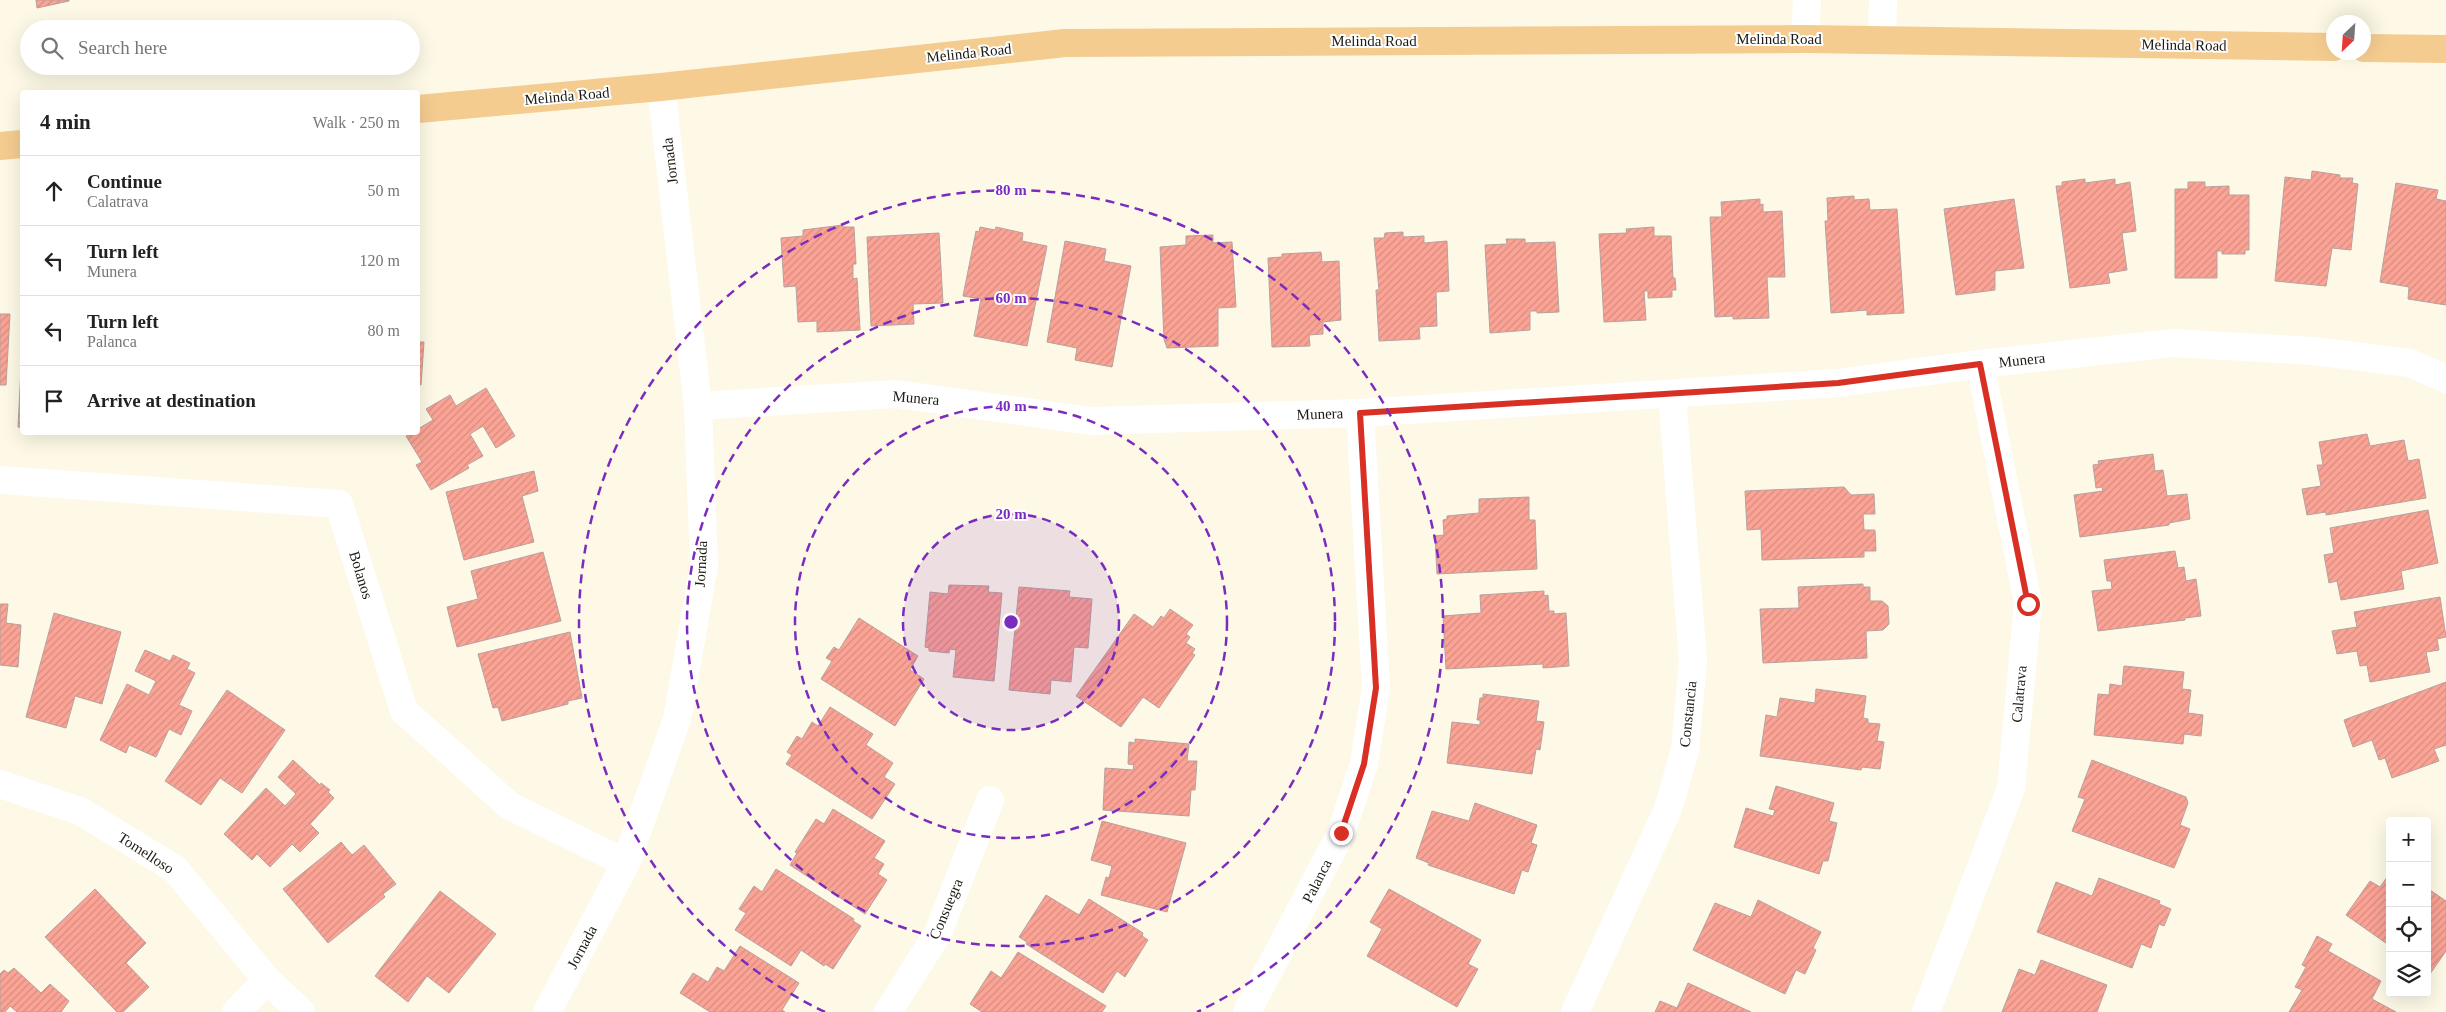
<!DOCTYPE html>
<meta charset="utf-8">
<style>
body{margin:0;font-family:"Times New Roman",serif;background:#f6f6f6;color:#222}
.controls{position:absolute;right:15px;bottom:15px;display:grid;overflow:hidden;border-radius:5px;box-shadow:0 5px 20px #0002}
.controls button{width:45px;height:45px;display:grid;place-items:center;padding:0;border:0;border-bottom:1px solid #e0e0e0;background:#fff;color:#222;font:25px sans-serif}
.compass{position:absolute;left:2326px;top:15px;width:45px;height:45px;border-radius:50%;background:#fff;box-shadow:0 5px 20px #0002;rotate:205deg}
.stop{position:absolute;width:15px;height:15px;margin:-11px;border:4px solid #d93025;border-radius:50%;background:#fff}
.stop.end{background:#d93025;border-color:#fff;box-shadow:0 1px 5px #0008}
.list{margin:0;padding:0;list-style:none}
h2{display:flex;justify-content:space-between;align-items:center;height:65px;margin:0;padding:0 20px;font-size:21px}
h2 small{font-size:16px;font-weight:400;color:#767676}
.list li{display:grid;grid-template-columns:32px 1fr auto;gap:15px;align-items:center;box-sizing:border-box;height:70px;padding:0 20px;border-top:1px solid #e0e0e0}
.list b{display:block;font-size:19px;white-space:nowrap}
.list p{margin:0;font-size:16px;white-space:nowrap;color:#767676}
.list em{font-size:16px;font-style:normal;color:#767676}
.icon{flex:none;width:28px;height:28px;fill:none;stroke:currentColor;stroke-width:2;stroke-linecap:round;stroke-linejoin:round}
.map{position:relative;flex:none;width:2446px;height:1012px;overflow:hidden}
.search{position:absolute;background:#fff;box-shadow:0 5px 20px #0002;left:20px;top:20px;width:400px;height:55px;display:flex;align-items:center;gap:12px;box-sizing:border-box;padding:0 18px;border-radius:28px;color:#767676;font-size:19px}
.panel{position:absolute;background:#fff;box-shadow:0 5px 20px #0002;left:20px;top:90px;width:400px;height:345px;border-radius:5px}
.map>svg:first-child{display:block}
.building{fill:url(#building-hatch);stroke:#b7a19e}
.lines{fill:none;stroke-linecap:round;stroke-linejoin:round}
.minor{stroke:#fff;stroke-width:28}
.major{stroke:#f4cc90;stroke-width:28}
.route{stroke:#d93025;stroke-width:6}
.ring{fill:none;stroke:#7b2cbf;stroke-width:2.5;stroke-dasharray:9 6}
.labels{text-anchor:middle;stroke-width:4;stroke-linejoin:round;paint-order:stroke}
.street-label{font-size:15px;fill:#1b1a13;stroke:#fff}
.centre{fill:#7b2cbf;stroke:#fff;stroke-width:2.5}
.ring-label{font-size:15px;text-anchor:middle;font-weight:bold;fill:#7b2cbf;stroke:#fff;stroke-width:4;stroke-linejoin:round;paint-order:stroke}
</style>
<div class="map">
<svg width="2446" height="1012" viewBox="0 0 2446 1012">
<defs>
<pattern id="building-hatch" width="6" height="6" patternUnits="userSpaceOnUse" patternTransform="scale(1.25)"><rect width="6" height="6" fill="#fba395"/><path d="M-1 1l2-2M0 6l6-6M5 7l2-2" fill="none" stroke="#d78c80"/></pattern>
</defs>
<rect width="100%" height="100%" fill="#fdf9e6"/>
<path class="building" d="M36 0H69V1L37 8Z
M2312 171 2340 175V178H2353L2352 183 2358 184 2351 250 2332 248 2326 286 2275 281 2285 177 2311 180Z
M2085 179V183L2115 179V185L2130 182 2136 231 2122 233 2127 270 2108 273 2110 283 2070 288 2056 186H2062V182Z
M2188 182H2205V187L2229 186V195H2249V250H2245V254H2222V251H2217V278H2175V189H2188Z
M2396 183 2438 190 2436 199 2446 201V305L2408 299 2409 287 2380 282Z
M1854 196V200L1869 199 1870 210 1897 209 1904 313 1867 315V310L1831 313 1825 221H1828L1827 198Z
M1760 199V205L1763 204V212L1782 211 1785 277H1767L1769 318 1733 319V316L1715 317 1710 217H1722L1721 202Z
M2014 199 2024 268 1995 271V290L1956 295 1944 209Z
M843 225V227H854L856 264H853V279L857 278 860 330 817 332V321L798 322 796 286 784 287 781 238 803 236V230Z
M980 227 995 230 996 227 1023 233 1022 241 1047 246 1027 346 974 336 981 299 963 296 976 231 979 232Z
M1654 227V236H1671L1673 278H1675L1676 290H1672V297L1648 298V291H1644L1646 320 1604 322 1599 234 1627 233 1626 229Z
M1403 232V237L1424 236V243L1447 241 1449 291 1436 292 1437 326 1419 327 1420 339 1379 341 1376 290H1379L1374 238H1384L1385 233Z
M939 233 943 303 913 304 914 324 871 326 867 237Z
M1213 235V243L1232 242 1236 307 1218 308V346L1167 348 1164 339 1160 247 1186 245V236Z
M1506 239H1525V243L1555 242 1559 312 1537 313V311H1530V330L1490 333 1485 245 1507 244Z
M1065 241 1106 249 1104 261 1131 266 1112 367 1075 360 1077 348 1047 342Z
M1321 252 1322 262 1339 261 1341 320 1323 322V334L1309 335 1310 346 1272 347 1268 258 1282 257V254Z
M0 314H10L6 385H0Z
M418 342H424L421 385 418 384Z
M22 349V428L18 427Z
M486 388 515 436 496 448 483 426 470 434 483 456 467 465 469 468 431 490 416 465 422 462 406 436 418 432V429L433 420 426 409 450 395 456 406Z
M2367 434 2370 446 2404 440 2408 461 2419 459 2426 498 2326 515V512L2307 515 2302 489 2321 486 2317 465H2323L2319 442Z
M2153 454 2155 471 2163 470 2167 496 2187 494 2190 519 2169 523V525L2080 537 2074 495 2103 491 2102 487 2096 488 2093 465 2099 464 2098 461Z
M534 471 538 491 522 496 534 542 464 560 446 492Z
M1844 487 1851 495 1874 494 1875 514H1863L1864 530H1875L1876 551H1864V557L1762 560 1761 529 1747 530 1745 491Z
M1529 497V520H1535L1537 569 1437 574 1435 536 1444 535 1443 520 1447 519V516L1479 513V499Z
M2428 510 2438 563 2401 571 2404 589 2341 600 2337 581 2329 583 2324 555 2334 553 2330 528Z
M2175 551 2178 568 2184 567 2186 581 2196 579 2201 616 2185 618V620L2098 631 2092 591 2112 589 2111 581H2107L2104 560Z
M543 552 561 621 457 647 447 607 478 599 471 571Z
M1863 584V587H1870V601H1882L1888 606 1889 624 1883 630 1866 631 1867 658 1763 663 1760 609 1799 608 1798 587Z
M949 585 989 586 988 592 1002 593 994 681 953 677 956 650 950 649 949 653 929 651V648L925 647 930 592 948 594Z
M1019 587 1070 591 1069 597 1092 599 1088 648 1074 647 1071 682 1051 680 1050 694 1009 690Z
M1544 591V596L1548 595 1549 611H1554V614L1566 613 1569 666 1543 668V664L1446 669 1443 616 1481 613 1480 595Z
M2440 597 2446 637 2437 639 2439 650 2426 652 2430 672 2370 682 2367 665 2360 666 2357 651 2337 654 2332 631 2357 627 2354 612Z
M0 604H8L6 623 21 625 18 667 0 665Z
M1170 609 1193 625 1186 634 1190 637 1186 643 1195 649 1192 653 1195 655 1159 708 1143 697 1121 727 1076 696 1134 614 1153 627 1161 616 1164 618Z
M54 613 121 632 102 704 75 696 66 728 26 717Z
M859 618 918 656 910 670 924 679 895 726 821 679 832 661 826 658 834 647 839 650Z
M570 632 582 698 568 701V704L502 721 498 707 493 708 478 654Z
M145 650 170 661 173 655 190 663 187 669 195 673 179 705 192 711 181 735 169 729 156 757 129 745 126 753 100 740 127 684 149 695 156 681 135 671Z
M2124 666 2184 672 2182 689 2191 690 2188 713 2203 715 2201 736 2184 734 2183 744 2094 735 2098 694 2109 695 2110 684 2122 686Z
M2446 682V745L2434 749 2439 761 2392 778 2385 758 2379 760 2372 740 2353 747 2344 720Z
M1816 689 1866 696 1863 718 1868 719V723L1880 724 1877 741 1884 742 1880 769 1862 767 1861 770 1760 756 1766 715 1777 717 1780 698 1815 703Z
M227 690 285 730 242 793 220 778 201 805 165 781Z
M1483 694 1539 701 1536 721 1544 722 1540 750 1536 749 1532 774 1447 763 1452 722 1480 725V720H1477L1480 698H1483Z
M830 707 873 734 866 745 893 763 884 777 895 784 872 819 786 764 792 755 787 752 797 736 802 739 812 722 818 726Z
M1135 739 1189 744 1187 761H1197L1195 790H1191L1189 816 1103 810 1105 768 1133 770 1134 765 1128 764 1129 742 1135 743Z
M293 760 320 785 321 783 330 790 328 792 334 798 310 824 319 833 300 852 292 844 270 867 257 854 252 860 224 834 266 788 285 806 296 794 278 777Z
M2092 760 2186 797 2188 803 2180 825 2190 829 2174 868 2072 831 2085 799 2078 797Z
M1776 786 1834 803 1829 821 1837 823 1828 861H1823L1819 874 1734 847 1746 808 1773 816 1775 810 1769 809Z
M1475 803 1537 825 1531 843 1537 845 1528 872 1522 870 1514 894 1428 865 1429 863 1416 858 1432 811 1469 821Z
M833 809 885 841 874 858 884 864 878 874 887 880 865 914 790 865 797 853 795 852 816 819 824 824Z
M1102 821 1186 843 1167 912 1101 895 1106 877 1109 878 1112 866 1091 860Z
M341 842 352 855 364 845 396 884 383 894 385 897 328 943 283 889Z
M776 869 854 919 853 921 861 926 833 969 825 964 824 966 801 950 791 966 735 930 746 913 739 909 754 886 762 892Z
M2390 873V946L2346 915 2370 881 2380 887Z
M2099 878 2160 901 2159 904 2171 909 2164 926 2159 924 2151 948 2141 944 2132 968 2037 932 2056 882 2092 896Z
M2427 888 2446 901V951L2430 974 2427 972Z
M95 889 146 943 126 963 149 987 123 1012H117L45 937Z
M1389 889 1481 940 1468 964 1478 969 1457 1007 1367 956 1382 929 1370 922Z
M440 891 496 934 449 993 427 976 408 1002 375 976Z
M1046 895 1079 915 1089 899 1143 933 1142 936 1148 940 1125 977 1117 971 1103 993 1026 944 1027 942 1019 937Z
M1758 900 1821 932 1813 948 1816 950 1805 974 1796 970 1785 994 1693 950 1715 903 1751 917Z
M2317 936 2332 944 2328 951 2381 981 2372 999 2396 1012H2289L2302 990 2295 987 2306 967 2302 965Z
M740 946 799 983 782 1010 785 1012H710L680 993 693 973 708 982 717 967 724 971Z
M1018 952 1106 1006 1102 1012H982L970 1004 991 971 1001 978Z
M2041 960 2107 985 2097 1012H2002L2019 969 2035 975Z
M14 968 41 993 50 984 69 1001 61 1012H17L10 1006 5 1012H0V974L4 970 8 973Z
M1688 983 1751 1012H1655L1660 1001 1677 1008Z"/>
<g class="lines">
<path class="minor" d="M1805 39 1807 0
M1882 39 1883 0
M698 406 897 394 1091 421 1360 413 1838 383 1980 364 2173 343 2314 351 2410 363 2446 379
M0 480 339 504 404 711 510 806 626 863
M0 784 80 811 175 869 267 980 301 1012
M236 1012 267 980
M547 1012 626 863 677 719 704 566 698 406 661 87
M888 1012 938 933 990 800
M1247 1012 1341 833 1364 764 1376 688 1360 413
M1575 1012 1668 809 1685 750 1693 661 1672 395
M1926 1012 2011 788 2028 603 1980 364"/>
<path class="major" d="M2364 48 2446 49
M418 109 661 87 1065 43 1805 39 2334 47
M0 146 22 144"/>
</g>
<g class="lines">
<path class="route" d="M1341 833 1364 764 1376 688 1360 413 1838 383 1980 364 2028 604"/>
</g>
<circle cx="1011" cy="622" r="108" fill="#7b2cbf" fill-opacity=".12"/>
<g class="ring">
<circle cx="1011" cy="622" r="108"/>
<circle cx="1011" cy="622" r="216"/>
<circle cx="1011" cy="622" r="324"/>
<path d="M825 1012A432 432 0 1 1 1197 1012"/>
</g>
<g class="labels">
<g class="street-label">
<text x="1779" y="44">Melinda Road</text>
<text x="1374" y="46">Melinda Road</text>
<text transform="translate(2184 45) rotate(1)" y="5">Melinda Road</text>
<text transform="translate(969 53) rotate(-6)" y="5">Melinda Road</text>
<text transform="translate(567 96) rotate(-5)" y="5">Melinda Road</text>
<text transform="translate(670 161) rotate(-97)" y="5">Jornada</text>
<text transform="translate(2022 360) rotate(-6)" y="5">Munera</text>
<text transform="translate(916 398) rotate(5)" y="5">Munera</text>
<text transform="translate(1320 414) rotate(-2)" y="5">Munera</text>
<text transform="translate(701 564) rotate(-87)" y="5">Jornada</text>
<text transform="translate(361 575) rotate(73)" y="5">Bolanos</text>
<text transform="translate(2019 694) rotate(-85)" y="5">Calatrava</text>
<text transform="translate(1688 714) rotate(-84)" y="5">Constancia</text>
<text transform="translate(146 853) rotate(33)" y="5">Tomelloso</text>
<text transform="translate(1317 881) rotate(-63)" y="5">Palanca</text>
<text transform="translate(946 909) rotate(-67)" y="5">Consuegra</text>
<text transform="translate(582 947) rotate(-62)" y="5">Jornada</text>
</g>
</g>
<circle cx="1011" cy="622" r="8" class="centre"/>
<g class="ring-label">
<text x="1011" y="195">80 m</text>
<text x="1011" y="303">60 m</text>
<text x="1011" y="411">40 m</text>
<text x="1011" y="519">20 m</text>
</g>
</svg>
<div class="controls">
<button>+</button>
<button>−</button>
<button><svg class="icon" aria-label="locate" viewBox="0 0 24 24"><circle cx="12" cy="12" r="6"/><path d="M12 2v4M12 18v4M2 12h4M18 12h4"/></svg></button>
<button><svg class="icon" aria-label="layers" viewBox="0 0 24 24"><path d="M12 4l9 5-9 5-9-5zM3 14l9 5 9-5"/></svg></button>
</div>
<svg class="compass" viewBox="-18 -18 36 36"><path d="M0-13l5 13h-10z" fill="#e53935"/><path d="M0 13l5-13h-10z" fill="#767676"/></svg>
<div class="stop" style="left:2028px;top:604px"></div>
<div class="stop end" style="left:1341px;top:833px"></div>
<div class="search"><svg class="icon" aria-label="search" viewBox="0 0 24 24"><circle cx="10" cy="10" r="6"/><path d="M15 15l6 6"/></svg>Search here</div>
<section class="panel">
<h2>4 min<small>Walk · 250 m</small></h2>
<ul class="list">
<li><svg class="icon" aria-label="ahead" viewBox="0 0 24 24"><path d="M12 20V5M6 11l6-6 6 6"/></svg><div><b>Continue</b><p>Calatrava</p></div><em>50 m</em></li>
<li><svg class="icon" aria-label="left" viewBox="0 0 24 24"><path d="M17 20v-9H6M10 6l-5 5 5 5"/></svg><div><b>Turn left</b><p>Munera</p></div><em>120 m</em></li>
<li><svg class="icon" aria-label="left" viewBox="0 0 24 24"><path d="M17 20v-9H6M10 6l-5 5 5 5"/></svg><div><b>Turn left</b><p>Palanca</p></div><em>80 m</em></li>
<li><svg class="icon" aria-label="arrive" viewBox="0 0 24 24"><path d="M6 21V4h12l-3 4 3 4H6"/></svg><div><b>Arrive at destination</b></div></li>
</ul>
</section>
</div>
